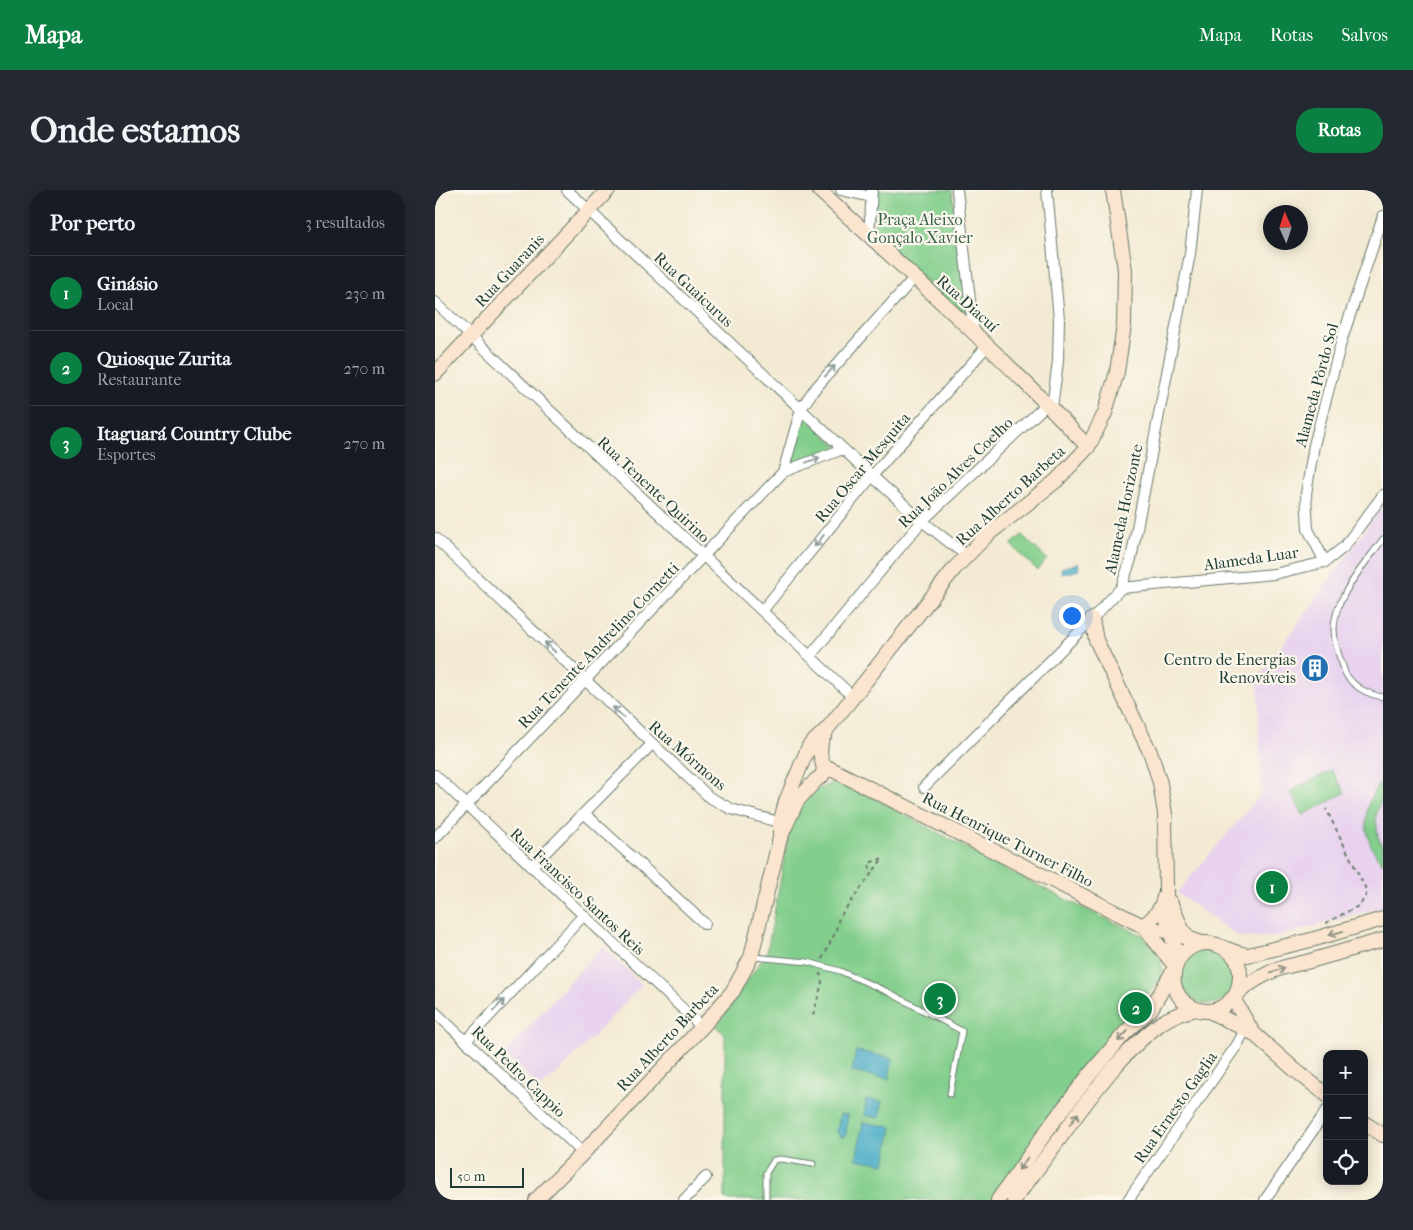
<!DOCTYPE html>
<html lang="pt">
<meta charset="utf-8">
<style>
body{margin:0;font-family:"IM FELL French Canon",serif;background:#242831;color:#f1f3f6}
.controls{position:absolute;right:15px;bottom:15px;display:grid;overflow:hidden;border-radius:10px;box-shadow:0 2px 12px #0003}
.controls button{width:45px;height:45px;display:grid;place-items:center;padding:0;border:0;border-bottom:1px solid #363941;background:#171b24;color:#f1f3f6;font:25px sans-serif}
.compass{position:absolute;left:828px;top:15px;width:45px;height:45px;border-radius:50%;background:#171b24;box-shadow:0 2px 12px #0003;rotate:357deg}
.scale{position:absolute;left:15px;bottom:12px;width:74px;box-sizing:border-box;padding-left:5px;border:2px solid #1f3d34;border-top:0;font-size:14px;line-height:18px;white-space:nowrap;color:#1f3d34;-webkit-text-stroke:4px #fbf7ec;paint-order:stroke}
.you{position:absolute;left:636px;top:425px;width:18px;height:18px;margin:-12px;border:4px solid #fff;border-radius:50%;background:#1a73e8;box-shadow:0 0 0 8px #1a73e833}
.badge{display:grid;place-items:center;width:32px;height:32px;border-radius:50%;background:#0b8043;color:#fff;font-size:16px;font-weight:700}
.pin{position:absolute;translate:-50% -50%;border:2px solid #fff;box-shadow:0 1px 5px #0006}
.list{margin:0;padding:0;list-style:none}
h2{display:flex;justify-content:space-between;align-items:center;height:65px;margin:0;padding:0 20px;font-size:21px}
h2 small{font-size:16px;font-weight:400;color:#9ea1a6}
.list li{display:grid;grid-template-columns:32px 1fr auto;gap:15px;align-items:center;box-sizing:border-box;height:75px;padding:0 20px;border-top:1px solid #363941}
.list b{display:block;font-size:19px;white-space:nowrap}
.list p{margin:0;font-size:16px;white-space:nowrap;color:#9ea1a6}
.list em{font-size:16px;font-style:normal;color:#9ea1a6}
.icon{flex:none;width:28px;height:28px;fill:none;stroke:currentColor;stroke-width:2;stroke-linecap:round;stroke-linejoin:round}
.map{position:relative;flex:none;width:948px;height:1010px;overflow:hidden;border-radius:20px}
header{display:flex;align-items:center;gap:30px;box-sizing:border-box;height:70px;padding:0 25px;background:#0b8043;color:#fff}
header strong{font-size:24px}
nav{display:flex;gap:28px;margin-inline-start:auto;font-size:18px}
.intro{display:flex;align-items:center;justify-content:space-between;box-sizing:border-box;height:120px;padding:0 30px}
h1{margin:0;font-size:35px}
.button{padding:12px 22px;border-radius:20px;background:#0b8043;color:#fff;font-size:18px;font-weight:700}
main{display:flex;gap:30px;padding:0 30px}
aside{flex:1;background:#171b24;border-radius:20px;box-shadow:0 2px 12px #0003}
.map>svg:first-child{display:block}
.built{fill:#e8d2ee}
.green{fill:#82ce8c;stroke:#508660}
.water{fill:#47acc6;stroke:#33747d}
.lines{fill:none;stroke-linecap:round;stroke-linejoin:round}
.lane-casing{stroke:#697a6c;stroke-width:7}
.street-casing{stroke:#697a6c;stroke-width:12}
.secondary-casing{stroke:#697a6c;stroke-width:16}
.path{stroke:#697a6c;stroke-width:2;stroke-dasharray:4 4;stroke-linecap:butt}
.lane{stroke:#fff;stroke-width:5}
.street{stroke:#fff;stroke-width:10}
.secondary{stroke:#fbe5cf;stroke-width:14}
.oneway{stroke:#8f9e9a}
.oneway2{stroke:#8d9182}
.labels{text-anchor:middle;stroke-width:4.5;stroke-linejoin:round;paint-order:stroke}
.park-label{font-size:16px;fill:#38614a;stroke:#fbf7ec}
.street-label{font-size:16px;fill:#1f3d34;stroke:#fbf7ec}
.poi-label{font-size:16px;fill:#1f3d34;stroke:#fbf7ec;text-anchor:end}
</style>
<header>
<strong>Mapa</strong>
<nav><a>Mapa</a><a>Rotas</a><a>Salvos</a></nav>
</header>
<div class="intro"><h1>Onde estamos</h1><a class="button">Rotas</a></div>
<main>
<aside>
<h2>Por perto<small>3 resultados</small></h2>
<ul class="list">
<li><span class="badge">1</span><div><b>Ginásio</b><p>Local</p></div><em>230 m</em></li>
<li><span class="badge">2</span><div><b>Quiosque Zurita</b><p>Restaurante</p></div><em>270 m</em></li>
<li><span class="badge">3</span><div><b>Itaguará Country Clube</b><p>Esportes</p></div><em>270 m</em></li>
</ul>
</aside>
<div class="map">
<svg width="948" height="1010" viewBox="0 0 948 1010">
<rect width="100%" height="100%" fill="#fbf7ec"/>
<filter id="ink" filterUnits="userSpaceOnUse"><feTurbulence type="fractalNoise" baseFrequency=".02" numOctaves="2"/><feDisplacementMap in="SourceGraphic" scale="10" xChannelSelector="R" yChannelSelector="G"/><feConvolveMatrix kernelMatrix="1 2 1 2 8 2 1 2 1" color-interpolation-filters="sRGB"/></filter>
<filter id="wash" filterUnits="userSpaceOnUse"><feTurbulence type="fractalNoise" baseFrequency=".0096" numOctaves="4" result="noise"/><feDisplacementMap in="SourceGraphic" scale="20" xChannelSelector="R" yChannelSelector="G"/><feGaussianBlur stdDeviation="1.12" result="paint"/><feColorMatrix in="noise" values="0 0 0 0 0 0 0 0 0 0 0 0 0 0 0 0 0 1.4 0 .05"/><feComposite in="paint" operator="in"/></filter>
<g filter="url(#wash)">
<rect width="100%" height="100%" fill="#f3ead3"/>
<path class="built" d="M948 315V717L840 747H804L742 703 826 604 823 489Z
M167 756 207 795 124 882 105 897 69 864Z"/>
<path class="green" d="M442 0H517L535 132 438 45Z
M366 222 406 260 351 279Z
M587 345 612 369 602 380 576 355Z
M897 580 910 603 868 625 855 601Z
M405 590 574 681 650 719 709 746 724 764 728 780 726 789 693 828 557 1010H290V844L281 837 332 762 357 627 372 604Z
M948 590V607L942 620 941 629 943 647 948 659V674C926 650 925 614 948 590Z
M746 787a27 27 0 1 1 54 0a27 27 0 1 1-54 0Z"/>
<path class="water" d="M643 373 645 380 627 384 626 378Z
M421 861 458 868 454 889 417 882Z
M431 909 447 912 445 928 429 925Z
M405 924 413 925 411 944 409 947H406L404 943 402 942Z
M428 932 457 937 450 974 421 969Z"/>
</g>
<g filter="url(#ink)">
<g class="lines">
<g class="lane-casing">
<path id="lane" d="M948 349C931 373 899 407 899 439 899 451 903 464 908 476 909 479 910 484 912 486 920 498 935 505 948 507
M318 767 373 772 405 781 453 802 527 841 515 904
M331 1010V983L339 970 346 969 378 974"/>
</g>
<g class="street-casing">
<path id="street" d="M132 0 437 286 487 331 532 366
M406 0 436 7
M522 0 539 143
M612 0 624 129 623 171 617 218
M434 46 437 0
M0 112 418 507
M348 282 366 219 378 201 479 88
M0 348 274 607 296 619 351 634
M890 372 873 339 871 304 879 255 907 149 948 26
M686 398 839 384 890 372 909 357 948 305
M327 421 437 286 553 155
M375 466 487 331 612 214
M0 585 267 837
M489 597 657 429 686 398 696 369 755 64 762 0
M149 623 270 734
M0 648 348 282 408 259
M96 677 217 554
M0 822 148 963
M31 851 148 726
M249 1010 271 987
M693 1010 802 855 810 840
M830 1010 892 920"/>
</g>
<g class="secondary-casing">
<path id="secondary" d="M384 0C476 84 568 166 653 257
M0 184 173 0
M657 429 661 450 716 564 725 593 730 624 731 700 732 729 743 769
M388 575 708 736 735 742 767 753
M345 648V633L351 611 374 556 392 539 418 507 519 379 552 345 621 291 653 257 670 223 682 182 689 135 690 80 678 0
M735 712 747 739 754 749
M708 736 740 776
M708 736C718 728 726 721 729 707
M792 759 803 763 813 765 876 750 948 729
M801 805C809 783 806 763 782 755 778 754 775 753 771 753 745 754 730 785 744 806 750 815 763 822 774 821 788 820 793 812 802 804 812 795 823 788 834 783 845 777 859 775 871 772 897 765 922 757 948 750
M798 808 818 843
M774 821 818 843 860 880 892 905
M929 933 948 945
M101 1010 148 963 267 837 298 801 316 767 345 648 362 611 381 590 387 586 389 579 385 563 386 551 391 542
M563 1010 618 932 655 884 690 843 716 819 738 781
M579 1010C599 983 619 957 638 930 664 895 691 859 726 833 736 826 749 822 761 819"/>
</g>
<path class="path" d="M891 733 925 715 931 705 930 697 891 619
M387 769 400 743 404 728 448 668 434 673 436 685
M378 825 387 793 385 783"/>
<use href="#lane" class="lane"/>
<use href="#street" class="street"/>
<use href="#secondary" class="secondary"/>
</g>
<defs><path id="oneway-shaft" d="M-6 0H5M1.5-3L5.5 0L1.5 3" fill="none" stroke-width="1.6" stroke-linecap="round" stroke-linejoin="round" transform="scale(1.25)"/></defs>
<g class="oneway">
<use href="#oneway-shaft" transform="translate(395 181) rotate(-48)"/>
<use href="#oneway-shaft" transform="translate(378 270) rotate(-20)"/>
<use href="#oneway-shaft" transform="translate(384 351) rotate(129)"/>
<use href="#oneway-shaft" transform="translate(115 457) rotate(-136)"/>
<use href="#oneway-shaft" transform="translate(183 522) rotate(-136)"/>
<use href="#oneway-shaft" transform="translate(64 815) rotate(-47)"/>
</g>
<g class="oneway2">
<use href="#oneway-shaft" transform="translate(901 743) rotate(164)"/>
<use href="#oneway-shaft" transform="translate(843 780) rotate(-17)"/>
<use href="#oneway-shaft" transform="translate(688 846) rotate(134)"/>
<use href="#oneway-shaft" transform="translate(639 929) rotate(-53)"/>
<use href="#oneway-shaft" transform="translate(588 974) rotate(125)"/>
</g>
</g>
<defs>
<g id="building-disc" transform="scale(1.4375)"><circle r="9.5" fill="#1f6fb2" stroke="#fbf7ec"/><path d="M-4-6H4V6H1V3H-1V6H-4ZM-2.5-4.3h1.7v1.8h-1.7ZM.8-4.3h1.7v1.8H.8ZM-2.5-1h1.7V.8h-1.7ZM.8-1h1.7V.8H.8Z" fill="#fff"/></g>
</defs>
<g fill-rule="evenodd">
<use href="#building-disc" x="880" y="478"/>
</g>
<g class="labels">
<g class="park-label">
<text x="485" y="35">Praça Aleixo<tspan x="485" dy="18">Gonçalo Xavier</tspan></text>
</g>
<g class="street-label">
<text transform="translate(74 80) rotate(-47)" y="6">Rua Guaranis</text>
<text transform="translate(259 99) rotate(43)" y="6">Rua Guaicurus</text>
<text transform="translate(533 113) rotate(42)" y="6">Rua Diacuí</text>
<text transform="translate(881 195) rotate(-75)" y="6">Alameda Pôrdo Sol</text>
<text transform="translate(427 277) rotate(-50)" y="6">Rua Oscar Mesquita</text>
<text transform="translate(520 282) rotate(-44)" y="6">Rua João Alves Coelho</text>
<text transform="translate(219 299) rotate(43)" y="6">Rua Tenente Quirino</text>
<text transform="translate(575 305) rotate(-42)" y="6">Rua Alberto Barbeta</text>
<text transform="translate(688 319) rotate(-78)" y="6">Alameda Horizonte</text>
<text transform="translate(816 368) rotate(-8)" y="6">Alameda Luar</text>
<text transform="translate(163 455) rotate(-46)" y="6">Rua Tenente Andrelino Cornetti</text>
<text transform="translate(253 565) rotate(41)" y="6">Rua Mórmons</text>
<text transform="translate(573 649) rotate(27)" y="6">Rua Henrique Turner Filho</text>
<text transform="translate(143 701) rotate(43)" y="6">Rua Francisco Santos Reis</text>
<text transform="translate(232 847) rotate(-47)" y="6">Rua Alberto Barbeta</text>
<text transform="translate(84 881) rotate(44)" y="6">Rua Pedro Cappio</text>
<text transform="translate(740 917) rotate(-55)" y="6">Rua Ernesto Gaglia</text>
</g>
<g class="poi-label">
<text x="861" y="475">Centro de Energias<tspan x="861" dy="18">Renováveis</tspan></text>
</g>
</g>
</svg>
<div class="controls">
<button>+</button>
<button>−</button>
<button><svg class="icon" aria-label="locate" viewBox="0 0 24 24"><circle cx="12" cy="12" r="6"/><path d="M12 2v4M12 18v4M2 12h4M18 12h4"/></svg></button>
</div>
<svg class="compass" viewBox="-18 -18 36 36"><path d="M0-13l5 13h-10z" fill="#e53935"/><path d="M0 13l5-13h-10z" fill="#9ea1a6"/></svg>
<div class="scale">50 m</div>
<div class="you"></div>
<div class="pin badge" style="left:837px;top:697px">1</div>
<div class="pin badge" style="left:701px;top:818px">2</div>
<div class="pin badge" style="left:505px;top:809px">3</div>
</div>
</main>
